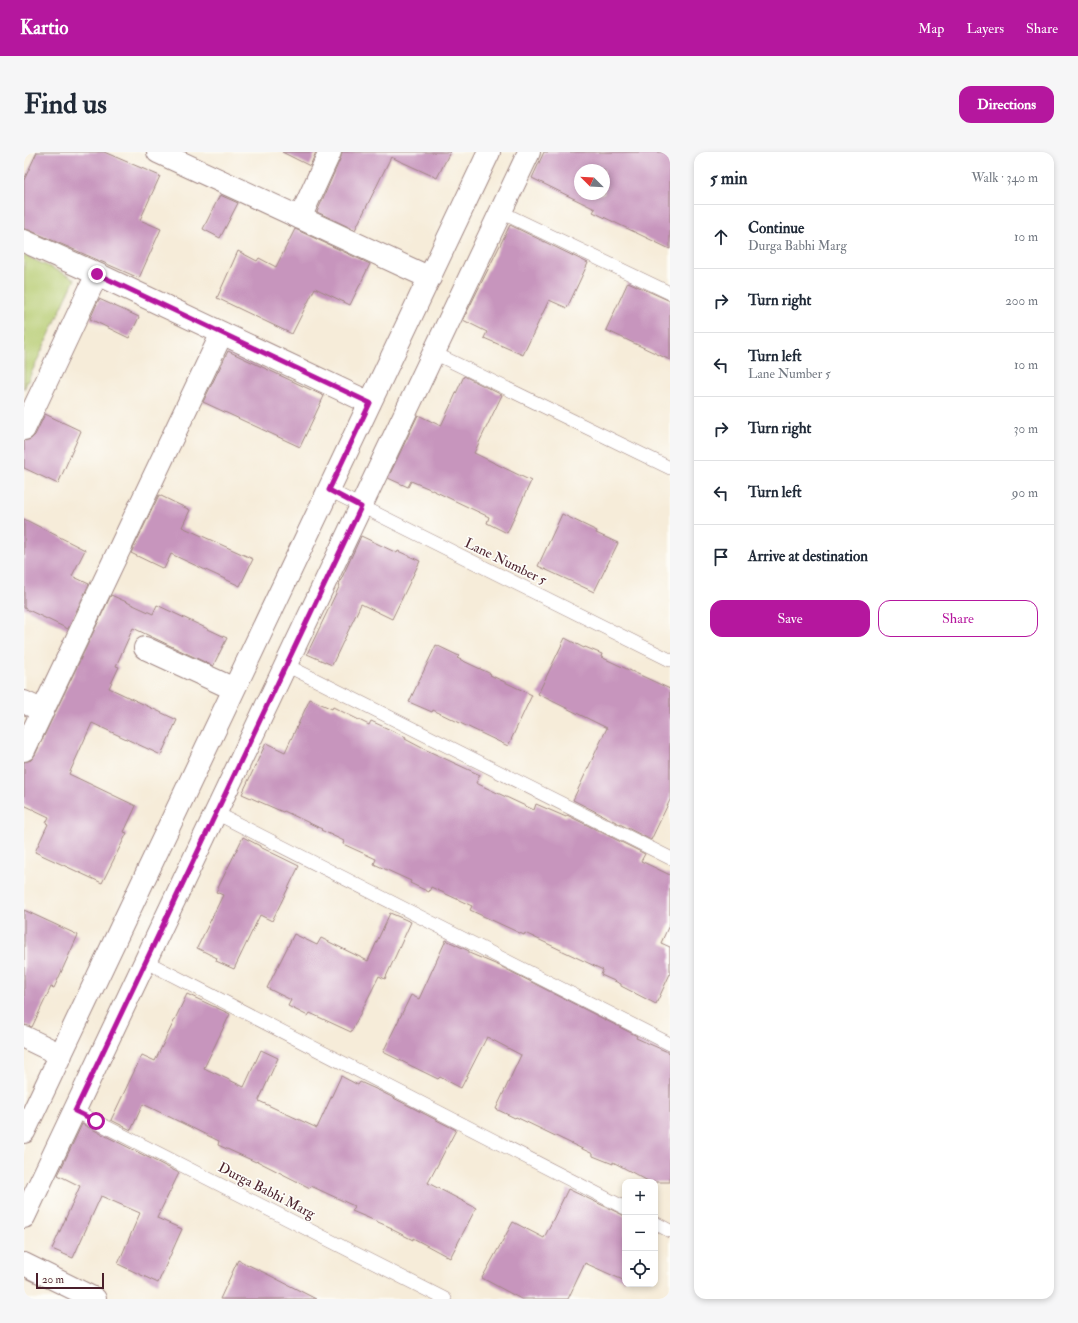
<!DOCTYPE html>
<meta charset="utf-8">
<style>
body{margin:0;font-family:"IM FELL Double Pica",serif;background:#f6f6f7;color:#1f2937}
.controls{position:absolute;right:12px;bottom:12px;display:grid;overflow:hidden;border-radius:8px;box-shadow:0 2px 6px #0003}
.controls button{width:36px;height:36px;display:grid;place-items:center;padding:0;border:0;border-bottom:1px solid #e0e1e3;background:#fff;color:#1f2937;font:20px sans-serif}
.compass{position:absolute;left:550px;top:12px;width:36px;height:36px;border-radius:50%;background:#fff;box-shadow:0 2px 6px #0003;rotate:294deg}
.scale{position:absolute;left:12px;bottom:10px;width:68px;box-sizing:border-box;padding-left:4px;border:2px solid #4a1f2b;border-top:0;font-size:11px;line-height:14px;white-space:nowrap;color:#4a1f2b;-webkit-text-stroke:3px #fdfcf7;paint-order:stroke}
.stop{position:absolute;width:12px;height:12px;margin:-9px;border:3px solid #b5179e;border-radius:50%;background:#fff}
.stop.end{background:#b5179e;border-color:#fff;box-shadow:0 1px 4px #0008}
.list{margin:0;padding:0;list-style:none}
h2{display:flex;justify-content:space-between;align-items:center;height:52px;margin:0;padding:0 16px;font-size:17px}
h2 small{font-size:13px;font-weight:400;color:#747a83}
.list li{display:grid;grid-template-columns:26px 1fr auto;gap:12px;align-items:center;box-sizing:border-box;height:64px;padding:0 16px;border-top:1px solid #e0e1e3}
.list b{display:block;font-size:15px;white-space:nowrap}
.list p{margin:0;font-size:13px;white-space:nowrap;color:#747a83}
.list em{font-size:13px;font-style:normal;color:#747a83}
.actions{display:flex;gap:8px;padding:12px 16px}
.actions a{flex:1;padding:9px 0;border:1px solid #b5179e;border-radius:12px;text-align:center;font-size:14px;color:#b5179e}
.actions .main{background:#b5179e;color:#fff}
.icon{flex:none;width:22px;height:22px;fill:none;stroke:currentColor;stroke-width:2;stroke-linecap:round;stroke-linejoin:round}
.map{position:relative;flex:none;width:646px;height:1147px;overflow:hidden;border-radius:12px}
header{display:flex;align-items:center;gap:24px;box-sizing:border-box;height:56px;padding:0 20px;background:#b5179e;color:#fff}
header strong{font-size:19px}
nav{display:flex;gap:22px;margin-inline-start:auto;font-size:14px}
.intro{display:flex;align-items:center;justify-content:space-between;box-sizing:border-box;height:96px;padding:0 24px}
h1{margin:0;font-size:28px}
.button{padding:10px 18px;border-radius:12px;background:#b5179e;color:#fff;font-size:14px;font-weight:700}
main{display:flex;gap:24px;padding:0 24px}
aside{flex:1;background:#fff;border-radius:12px;box-shadow:0 2px 6px #0003}
.map>svg:first-child{display:block}
.green{fill:#b5cb6f;stroke:#80754d}
.building{fill:#c795bd;fill-rule:evenodd}
.lines{fill:none;stroke-linecap:round;stroke-linejoin:round}
.service-casing{stroke:#a08682;stroke-width:14}
.minor-casing{stroke:#a08682;stroke-width:24}
.service{stroke:#fff;stroke-width:13}
.minor{stroke:#fff;stroke-width:22}
.route{stroke:#b5179e;stroke-width:5}
.labels{text-anchor:middle;stroke-width:3.5;stroke-linejoin:round;paint-order:stroke}
.street-label{font-size:14px;fill:#4a1f2b;stroke:#fdfcf7}
</style>
<header>
<strong>Kartio</strong>
<nav><a>Map</a><a>Layers</a><a>Share</a></nav>
</header>
<div class="intro"><h1>Find us</h1><a class="button">Directions</a></div>
<main>
<div class="map">
<svg width="646" height="1147" viewBox="0 0 646 1147">
<rect width="100%" height="100%" fill="#fdfcf7"/>
<filter id="ink" filterUnits="userSpaceOnUse"><feTurbulence type="fractalNoise" baseFrequency=".025" numOctaves="2"/><feDisplacementMap in="SourceGraphic" scale="8" xChannelSelector="R" yChannelSelector="G"/><feConvolveMatrix kernelMatrix="1 2 1 2 8 2 1 2 1" color-interpolation-filters="sRGB"/></filter>
<filter id="wash" filterUnits="userSpaceOnUse"><feTurbulence type="fractalNoise" baseFrequency=".012" numOctaves="4" result="noise"/><feDisplacementMap in="SourceGraphic" scale="16" xChannelSelector="R" yChannelSelector="G"/><feGaussianBlur stdDeviation="0.9" result="paint"/><feColorMatrix in="noise" values="0 0 0 0 0 0 0 0 0 0 0 0 0 0 0 0 0 1.4 0 .05"/><feComposite in="paint" operator="in"/></filter>
<g filter="url(#wash)">
<rect width="100%" height="100%" fill="#f6ecd9"/>
<path class="green" d="M0 103 51 127 0 237Z"/>
<g id="blocks">
<path class="building" d="M13 0H80L136 24 116 68 137 77 115 126 5 78 0 77V28Z
M258 0H292L286 14Z
M318 0H426L413 26 367 5 331 78 293 60 317 5Z
M520 0H646V97L569 60 571 57 508 26ZM556 18H580V42H556Z
M196 43 214 51 196 86 179 77Z
M486 73 564 111 543 156 525 148 499 203 460 186 463 180 439 168Z
M271 77 346 112 326 153 291 136 268 182 193 146 214 99 233 109 235 106 252 115Z
M604 130 646 149V208L582 178Z
M75 147 115 165 105 186 66 167Z
M204 199 300 244 276 295 179 250Z
M440 224 478 243 450 301 507 329 483 381 463 371 465 365 406 337 387 329 384 335 364 326 394 263 417 274Z
M21 262 57 279 34 332 0 316V289L7 287 11 283Z
M135 343 166 358 158 375 229 407 216 434 147 402 140 417 107 401Z
M538 362 573 379 572 381 594 391 570 440 514 414Z
M0 367 61 398 48 424 65 432 44 477 0 456Z
M337 384 373 401 374 399 396 409 368 467 337 452 308 513 283 502 316 433 315 432Z
M87 443 129 462 133 453 203 486 189 514 109 476 92 514 95 515 85 536 153 568 137 603 68 571 45 622 112 654 100 680 103 681 78 731 11 700 24 672 22 671 25 665 0 653V610L7 608 11 603Z
M541 486 560 496 561 495 578 502 577 505 646 537V648L627 688 549 648 583 576 514 542Z
M412 493 435 504 433 506 467 522 466 523 508 543 484 594 409 558 408 560 385 550Z
M286 547 308 557 309 555 345 573 347 569 382 585 381 587 398 596 456 623 452 631 510 658 512 652 542 665 543 663 621 702 617 709 646 723V771L637 791 646 795V822L632 852 597 834V832L577 823 579 818 501 781 500 783 446 758 448 754 407 735 405 740 386 731 387 729 350 712 352 707 319 692 320 689 297 678 298 677 260 659 259 660 218 642 242 591 261 600Z
M219 685 236 694V695L275 714 248 769 236 763 210 817 192 809 193 806 173 796 199 743 192 740Z
M0 758 54 783 30 836 27 835 8 875 0 873Z
M366 761 387 770 361 827 355 824 327 880 286 861 284 864 264 854 267 848 243 836 270 782 293 793 297 786 344 809Z
M422 788 445 799V801L476 814 613 884 612 886 646 901V1030H626L589 1010V1012L569 1004V1002L492 965 491 966 472 957 497 903 463 885 437 936 416 925 414 927 359 900 387 843 395 847Z
M163 842 206 862 180 916 220 935 237 898 254 906 235 948V949L293 976 317 924 334 933 336 930 356 939 432 978 404 1031 452 1056 426 1106 389 1086V1088L367 1077 368 1076 328 1059 330 1054 287 1034 286 1036 233 1009 232 1010 194 993 195 989 119 952 107 978 87 968 118 903 131 909Z
M58 972 155 1021 133 1066 158 1077 134 1131 94 1112 116 1061 77 1044 49 1106 28 1097 56 1034 34 1023Z
M544 1037 601 1064V1129L561 1111 544 1147H497L458 1126 489 1070 520 1086Z
M214 1108 241 1121 292 1147H196Z"/>
</g>
</g>
<g filter="url(#ink)">
<use href="#blocks" fill-opacity="0" stroke="#a08682" stroke-width="1"/>
<g class="lines">
<g class="service-casing">
<path id="service" d="M477 60 646 141
M410 201 646 316
M305 338 646 508
M262 513 646 706
M192 661 646 892
M121 809 601 1056
M51 959 421 1147
M631 1071 646 1079"/>
</g>
<g class="minor-casing">
<path id="minor" d="M134 0 406 126
M276 66 306 0
M0 89 73 122 346 251
M0 277 73 122
M121 496 210 537
M0 550 19 559
M0 598 198 181
M0 885 37 903
M0 980 465 0
M0 1065 505 0
M0 1112 71 1147"/>
</g>
<use href="#service" class="service"/>
<use href="#minor" class="minor"/>
</g>
</g>
<g class="lines" filter="url(#ink)">
<path class="route" d="M72 969 51 959 337 355 305 338 346 251 73 122"/>
</g>
<g class="labels">
<g class="street-label">
<text transform="translate(482 409) rotate(26)" y="5">Lane Number 5</text>
<text transform="translate(243 1038) rotate(27)" y="5">Durga Babhi Marg</text>
</g>
</g>
</svg>
<div class="controls">
<button>+</button>
<button>−</button>
<button><svg class="icon" aria-label="locate" viewBox="0 0 24 24"><circle cx="12" cy="12" r="6"/><path d="M12 2v4M12 18v4M2 12h4M18 12h4"/></svg></button>
</div>
<svg class="compass" viewBox="-18 -18 36 36"><path d="M0-13l5 13h-10z" fill="#e53935"/><path d="M0 13l5-13h-10z" fill="#747a83"/></svg>
<div class="scale">20 m</div>
<div class="stop" style="left:72px;top:969px"></div>
<div class="stop end" style="left:73px;top:122px"></div>
</div>
<aside>
<h2>5 min<small>Walk · 340 m</small></h2>
<ul class="list">
<li><svg class="icon" aria-label="ahead" viewBox="0 0 24 24"><path d="M12 20V5M6 11l6-6 6 6"/></svg><div><b>Continue</b><p>Durga Babhi Marg</p></div><em>10 m</em></li>
<li><svg class="icon" aria-label="right" viewBox="0 0 24 24"><path d="M7 20v-9h11M14 6l5 5-5 5"/></svg><div><b>Turn right</b></div><em>200 m</em></li>
<li><svg class="icon" aria-label="left" viewBox="0 0 24 24"><path d="M17 20v-9H6M10 6l-5 5 5 5"/></svg><div><b>Turn left</b><p>Lane Number 5</p></div><em>10 m</em></li>
<li><svg class="icon" aria-label="right" viewBox="0 0 24 24"><path d="M7 20v-9h11M14 6l5 5-5 5"/></svg><div><b>Turn right</b></div><em>30 m</em></li>
<li><svg class="icon" aria-label="left" viewBox="0 0 24 24"><path d="M17 20v-9H6M10 6l-5 5 5 5"/></svg><div><b>Turn left</b></div><em>90 m</em></li>
<li><svg class="icon" aria-label="arrive" viewBox="0 0 24 24"><path d="M6 21V4h12l-3 4 3 4H6"/></svg><div><b>Arrive at destination</b></div></li>
</ul>
<div class="actions"><a class="main">Save</a><a>Share</a></div>
</aside>
</main>
